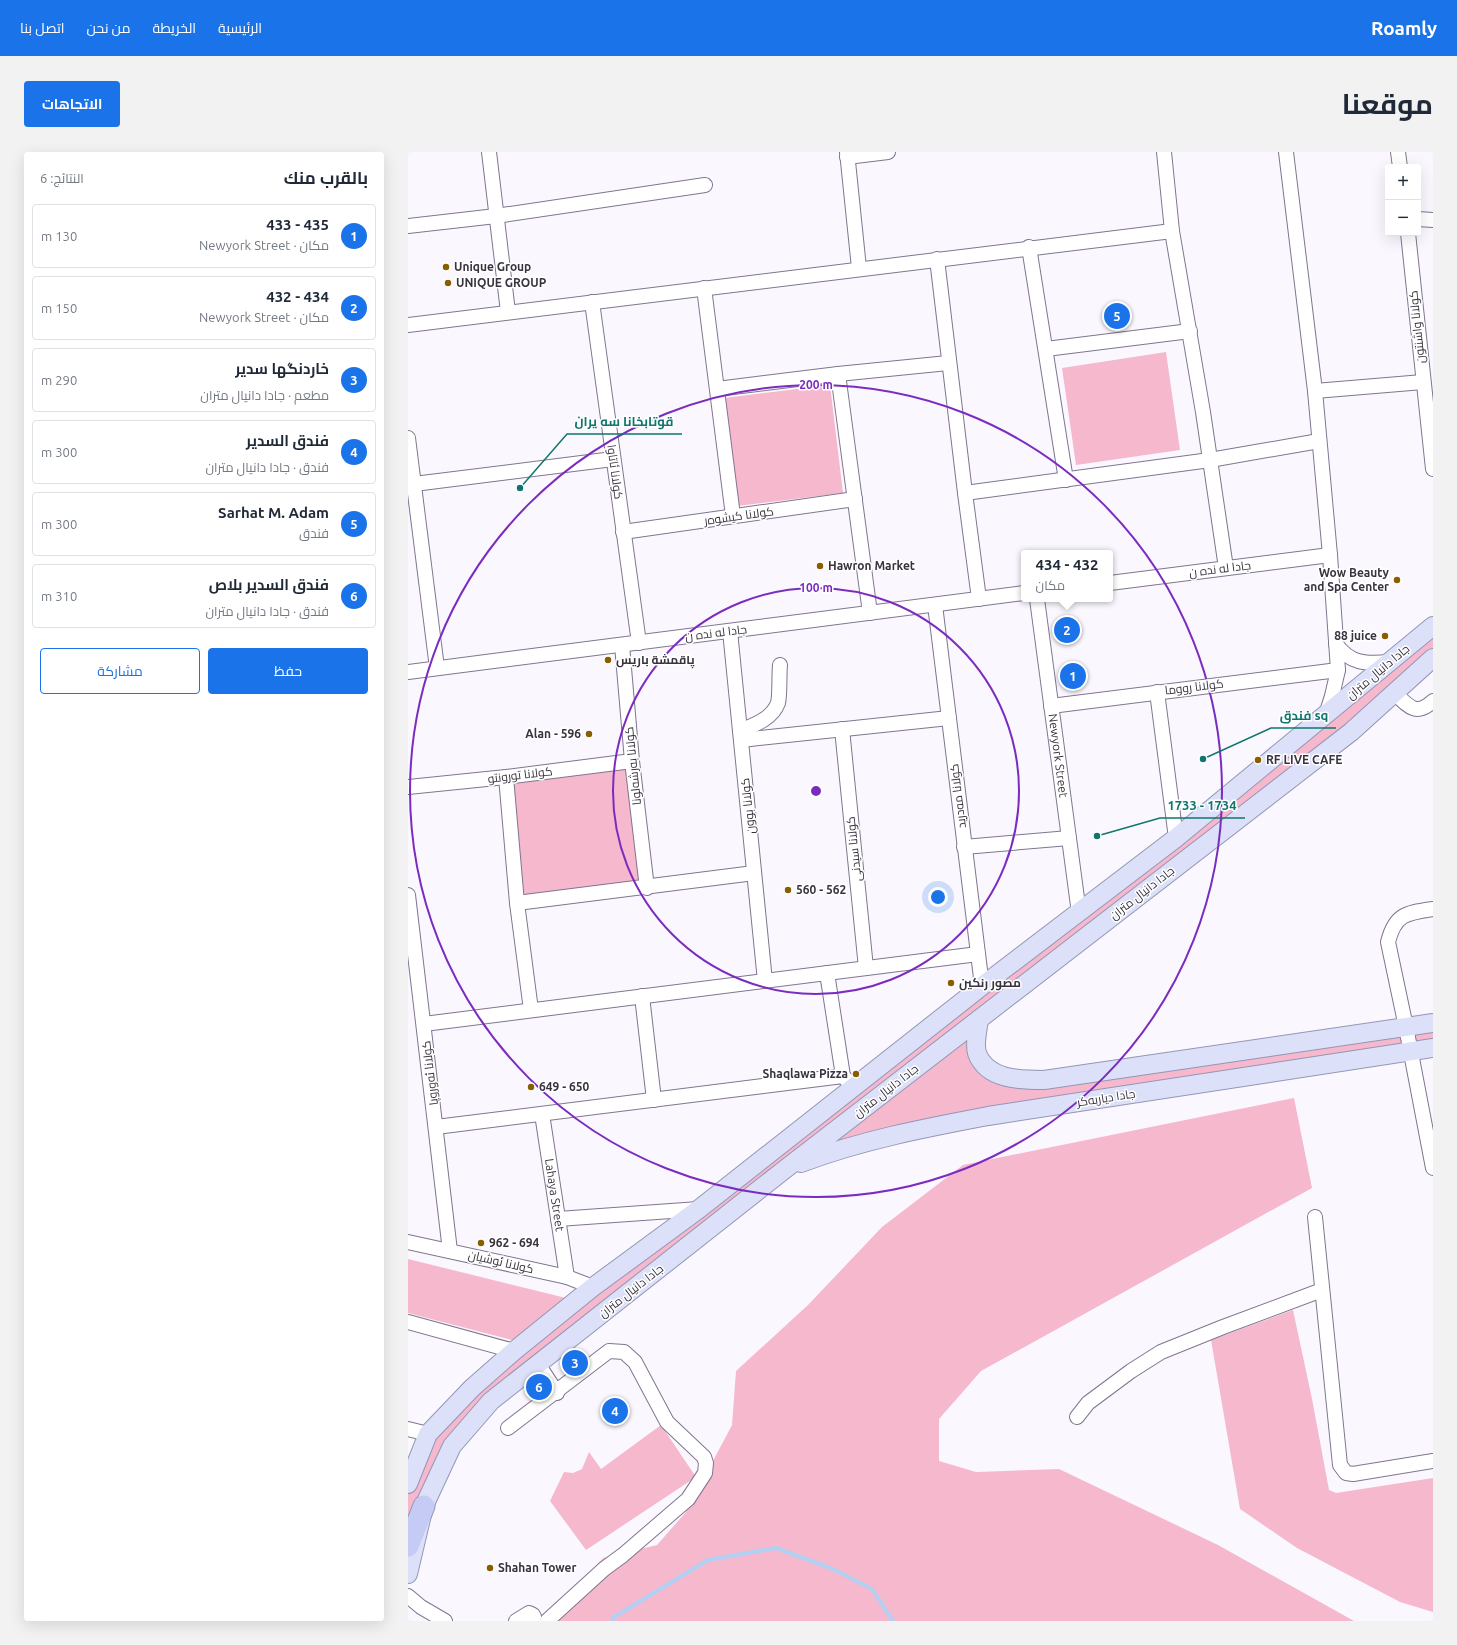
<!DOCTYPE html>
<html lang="ar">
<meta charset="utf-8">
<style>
body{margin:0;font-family:Ubuntu,Cairo,sans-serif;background:#f2f2f3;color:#1f2937;direction:rtl}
.controls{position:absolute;right:12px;top:12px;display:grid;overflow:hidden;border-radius:4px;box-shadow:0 4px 16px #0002}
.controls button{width:36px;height:36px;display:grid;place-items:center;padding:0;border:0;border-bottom:1px solid #e0e1e3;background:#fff;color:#1f2937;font:20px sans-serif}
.you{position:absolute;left:530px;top:745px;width:14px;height:14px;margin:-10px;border:3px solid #fff;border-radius:50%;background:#1a73e8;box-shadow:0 0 0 6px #1a73e833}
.badge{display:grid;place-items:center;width:26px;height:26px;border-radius:50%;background:#1a73e8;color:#fff;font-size:13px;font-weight:700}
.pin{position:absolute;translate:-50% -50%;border:2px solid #fff;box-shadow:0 1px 4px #0006}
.popup{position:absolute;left:613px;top:398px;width:92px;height:52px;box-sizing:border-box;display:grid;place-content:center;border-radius:4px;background:#fff;filter:drop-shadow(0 1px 3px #0005);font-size:13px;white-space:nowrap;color:#747a83}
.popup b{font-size:15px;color:#1f2937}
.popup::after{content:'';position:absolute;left:50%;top:100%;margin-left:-8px;border:8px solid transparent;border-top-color:#fff}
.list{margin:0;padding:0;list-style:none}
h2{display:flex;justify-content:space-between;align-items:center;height:52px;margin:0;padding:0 16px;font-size:17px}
h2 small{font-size:13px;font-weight:400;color:#747a83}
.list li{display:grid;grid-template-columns:26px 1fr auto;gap:12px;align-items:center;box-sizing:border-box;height:64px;margin:0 8px 8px;padding:0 8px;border:1px solid #e0e1e3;border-radius:4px}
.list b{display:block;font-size:15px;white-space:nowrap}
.list p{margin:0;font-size:13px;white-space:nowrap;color:#747a83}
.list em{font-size:13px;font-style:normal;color:#747a83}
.actions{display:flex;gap:8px;padding:12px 16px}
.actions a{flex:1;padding:9px 0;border:1px solid #1a73e8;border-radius:4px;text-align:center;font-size:14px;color:#1a73e8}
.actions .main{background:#1a73e8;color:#fff}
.map{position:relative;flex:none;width:1025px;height:1469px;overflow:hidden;direction:ltr;border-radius:4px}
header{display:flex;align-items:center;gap:24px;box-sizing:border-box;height:56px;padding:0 20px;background:#1a73e8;color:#fff}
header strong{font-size:19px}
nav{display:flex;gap:22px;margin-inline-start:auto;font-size:14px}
.intro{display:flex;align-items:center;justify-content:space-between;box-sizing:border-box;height:96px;padding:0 24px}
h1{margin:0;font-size:28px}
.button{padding:10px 18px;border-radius:4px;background:#1a73e8;color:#fff;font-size:14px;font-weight:700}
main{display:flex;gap:24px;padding:0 24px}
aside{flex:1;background:#fff;border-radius:4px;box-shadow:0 4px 16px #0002}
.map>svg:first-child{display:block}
.green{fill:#f6b8cc}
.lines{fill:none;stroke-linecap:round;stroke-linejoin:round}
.stream{stroke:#b1d0f3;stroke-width:4}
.minor-casing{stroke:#80758f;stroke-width:16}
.major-casing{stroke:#9496b5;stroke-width:20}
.highway-casing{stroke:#9496b5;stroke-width:23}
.minor{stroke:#fff;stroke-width:14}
.major{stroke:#dce0f9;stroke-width:18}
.highway{stroke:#c5cbf5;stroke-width:21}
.ring{fill:none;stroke:#7b2cbf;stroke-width:2}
.poi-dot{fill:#895e00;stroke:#fff;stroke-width:1.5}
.labels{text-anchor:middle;stroke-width:3;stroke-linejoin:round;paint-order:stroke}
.poi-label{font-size:12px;font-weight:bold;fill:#38333e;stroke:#fff;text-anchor:start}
.street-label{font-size:12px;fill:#38333e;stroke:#fff}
.centre{fill:#7b2cbf;stroke:#fff;stroke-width:2}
.ring-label{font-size:12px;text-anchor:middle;font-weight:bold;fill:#7b2cbf;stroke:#fff;stroke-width:3;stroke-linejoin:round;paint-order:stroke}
.leader{fill:none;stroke:#0f766e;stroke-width:1.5}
.callout-dot{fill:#0f766e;stroke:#fff;stroke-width:1.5}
.callout-label{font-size:13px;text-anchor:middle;font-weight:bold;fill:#0f766e;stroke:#fff;stroke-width:3;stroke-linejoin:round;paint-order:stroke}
</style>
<header>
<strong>Roamly</strong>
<nav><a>الرئيسية</a><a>الخريطة</a><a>من نحن</a><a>اتصل بنا</a></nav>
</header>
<div class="intro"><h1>موقعنا</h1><a class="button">الاتجاهات</a></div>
<main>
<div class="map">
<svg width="1025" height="1469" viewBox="0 0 1025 1469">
<rect width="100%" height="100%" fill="#faf8fe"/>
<path class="green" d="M758 200 772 298 668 313 654 216Z
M422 233 435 341 329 354 316 246Z
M1025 477V503L1007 520 52 1281 0 1392V1337L23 1283 62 1242Z
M224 609 239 736 109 751 98 625Z
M571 867 569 899 601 926 1025 871V896L580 964 376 1018Z
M886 946 904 1036 573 1219 531 1267V1309L568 1320 651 1317 810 1393 946 1469H134L163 1442 195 1406 249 1393 278 1360 324 1273 328 1219 400 1153 474 1075 555 1013Z
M0 1107 158 1146 108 1189 0 1161Z
M885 1158 904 1247 921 1338 928 1341 1025 1326V1460L992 1450 889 1396 832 1357 803 1188Z
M253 1273 288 1325 178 1398 142 1349 156 1320 165 1321 174 1317 181 1300 193 1317Z"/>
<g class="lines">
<path class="stream" d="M204 1469 206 1465 300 1408 368 1396 425 1417 464 1437 485 1469"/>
<g class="minor-casing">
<g id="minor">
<path d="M81 0 100 160"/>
<path d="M439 0 451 116"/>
<path d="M756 0 764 79 795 260 818 416"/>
<path d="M878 0 907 239 922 403 930 518 924 544 918 563"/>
<path d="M990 0 992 15"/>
<path d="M439 5 480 0"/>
<path d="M1010 67 1025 68"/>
<path d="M0 74 88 64 297 33"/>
<path d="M1000 81 1025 317"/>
<path d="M621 95 658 328"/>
<path d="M529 107 557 341 571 447"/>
<path d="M296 136 325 364"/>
<path d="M184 150 231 491"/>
<path d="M0 173 764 79"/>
<path d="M638 197 782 179"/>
<path d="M430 222 462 461"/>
<path d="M309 237 430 222 540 211"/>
<path d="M907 239 1015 230"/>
<path d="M0 286 29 516"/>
<path d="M6 332 205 307"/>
<path d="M557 341 802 308 911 289"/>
<path d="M215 380 447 347"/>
<path d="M702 431 922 403"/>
<path id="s1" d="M629 447 671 761"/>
<path d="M527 453 574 834"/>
<path d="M322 479 357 829"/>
<path d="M928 492C942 512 958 512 981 510"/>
<path d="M214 493 224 609 239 736"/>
<path d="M0 520 616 441"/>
<path d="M749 540 768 686"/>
<path d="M987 541C1000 554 1008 565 1025 549"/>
<path d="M643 554 930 518"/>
<path d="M434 577 458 816"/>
<path d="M332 579C346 573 364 567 370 551 372 544 371 522 372 513"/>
<path d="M333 588 541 566"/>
<path d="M98 625 109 751 123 858"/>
<path d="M0 635 98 625 224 609"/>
<path d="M556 695 661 686"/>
<path d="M0 743 42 1099"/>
<path d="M109 751 346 721"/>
<path d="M1025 757C998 761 987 762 980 790L998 875 1025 1016"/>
<path d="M419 821 435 924"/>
<path d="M234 844 246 948"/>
<path d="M16 872 570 802"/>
<path id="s2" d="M134 962 159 1125"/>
<path d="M28 975 435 924 446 936"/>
<path d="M907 1065 932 1313 938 1321 945 1322 1025 1309"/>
<path d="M150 1067 291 1057"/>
<path d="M0 1090 159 1125 185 1135"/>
<path d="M0 1170 106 1199"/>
<path d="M130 1212 149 1241"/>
<path d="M669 1265 680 1251 723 1219 753 1200 815 1175 914 1138"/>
<path d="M100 1276 201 1199 216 1200 227 1210 259 1270 296 1305 298 1311 297 1321 280 1347 215 1403 196 1417 139 1469"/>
<path d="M0 1277 20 1282"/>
<path d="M0 1444 13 1455 37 1469"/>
<path d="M108 1469 121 1461 125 1463 126 1465 123 1469"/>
</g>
</g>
<g class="major-casing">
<path id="major" d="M571 867C570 877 566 891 569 901 579 928 612 928 636 928L1025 871
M393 1011C454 988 517 976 580 964L1025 896
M0 1332 20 1282 64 1236 106 1199 185 1135 291 1057 574 834 768 686 1025 474
M0 1422 16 1354 44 1294 83 1249 376 1018 943 580 1025 506"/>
</g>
<g class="highway-casing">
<path id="highway" d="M0 1394 16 1354"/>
</g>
<use href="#minor" class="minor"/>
<use href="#major" class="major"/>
<use href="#highway" class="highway"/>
</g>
<g class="ring">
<circle cx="408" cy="639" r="203"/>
<circle cx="408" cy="639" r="406"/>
</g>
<g class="poi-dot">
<circle cx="38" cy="115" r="4"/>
<circle cx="40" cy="131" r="4"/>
<circle cx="412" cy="414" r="4"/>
<circle cx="989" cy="428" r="4"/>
<circle cx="977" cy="484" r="4"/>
<circle cx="200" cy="508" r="4"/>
<circle cx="181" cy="582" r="4"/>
<circle cx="850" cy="608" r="4"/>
<circle cx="380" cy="738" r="4"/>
<circle cx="543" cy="831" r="4"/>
<circle cx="448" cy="922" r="4"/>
<circle cx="123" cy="935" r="4"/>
<circle cx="73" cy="1091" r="4"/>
<circle cx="82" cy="1416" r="4"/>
</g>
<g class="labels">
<g class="poi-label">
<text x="46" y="119">Unique Group</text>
<text x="48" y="135">UNIQUE GROUP</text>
<text x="420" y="418">Hawron Market</text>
<text x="981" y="425" text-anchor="end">Wow Beauty<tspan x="981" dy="14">and Spa Center</tspan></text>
<text x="969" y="488" text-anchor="end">88 juice</text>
<text x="208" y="512">پاقمشة باريس</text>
<text x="173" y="586" text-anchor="end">Alan - 596</text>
<text x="858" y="612">RF LIVE CAFE</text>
<text x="388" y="742">560 - 562</text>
<text x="551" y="835">مصور رنكين</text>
<text x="440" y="926" text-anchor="end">Shaqlawa Pizza</text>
<text x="131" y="939">649 - 650</text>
<text x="81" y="1095">962 - 694</text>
<text x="90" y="1420">Shahan Tower</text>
</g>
<g class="street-label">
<text transform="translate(1009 175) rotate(-96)" y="4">كولانا واشنتون</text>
<text transform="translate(207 320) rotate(82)" y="4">كولانا ئاتاوا</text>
<text transform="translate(331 364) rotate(-8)" y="4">كولانا كیشوه‌ر</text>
<text transform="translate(812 417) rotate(-7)" y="4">جادا له نده ن</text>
<text transform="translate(308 481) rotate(-7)" y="4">جادا له نده ن</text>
<text transform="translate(970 520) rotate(-40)" y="4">جادا دانيال متران</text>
<text transform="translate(786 535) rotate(-7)" y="4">كولانا رووما</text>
<text dy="4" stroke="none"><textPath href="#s1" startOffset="158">Newyork Street</textPath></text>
<text transform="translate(225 614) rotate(-96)" y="4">كولانا به‌رشه‌لونا</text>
<text transform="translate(112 623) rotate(-7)" y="4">كولانا تورونتو</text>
<text transform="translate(550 644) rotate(-97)" y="4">كولانا مه‌درید</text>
<text transform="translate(340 654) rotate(-96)" y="4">كولانا بوون</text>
<text transform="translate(446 697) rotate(-96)" y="4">كولانا سيدنى</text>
<text transform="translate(734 741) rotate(-38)" y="4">جادا دانيال متران</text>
<text transform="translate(22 921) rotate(-97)" y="4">كولانا ئه‌وروپا</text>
<text transform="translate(478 939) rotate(-38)" y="4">جادا دانيال متران</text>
<text transform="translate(698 946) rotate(-9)" y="4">جادا دیاربه‌كر</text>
<text dy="4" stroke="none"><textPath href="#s2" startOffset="82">Lahaya Street</textPath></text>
<text transform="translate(93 1110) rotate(13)" y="4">كولانا ئوشيان</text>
<text transform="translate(223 1139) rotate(-38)" y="4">جادا دانيال متران</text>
</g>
</g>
<circle cx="408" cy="639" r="6" class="centre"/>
<g class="ring-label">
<text x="408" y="237">200 m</text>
<text x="408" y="440">100 m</text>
</g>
<path class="leader" d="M112 336L159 282H274M795 607L863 576H928M689 684L752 666H837"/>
<g class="callout-dot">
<circle cx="112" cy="336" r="4"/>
<circle cx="795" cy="607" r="4"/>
<circle cx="689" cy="684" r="4"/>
</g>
<g class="callout-label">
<text x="216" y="274">قوتابخانا سه يران</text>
<text x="896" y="568">فندق sq</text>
<text x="794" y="658">1733 - 1734</text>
</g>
</svg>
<div class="controls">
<button>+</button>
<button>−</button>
</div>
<div class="you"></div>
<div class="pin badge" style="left:665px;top:524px">1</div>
<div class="pin badge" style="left:659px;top:478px">2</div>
<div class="popup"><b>434 - 432</b>مكان</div>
<div class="pin badge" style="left:167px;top:1211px">3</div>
<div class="pin badge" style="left:207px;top:1259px">4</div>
<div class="pin badge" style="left:709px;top:164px">5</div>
<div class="pin badge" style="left:131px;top:1235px">6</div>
</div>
<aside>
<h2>بالقرب منك<small>النتائج: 6</small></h2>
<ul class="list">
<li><span class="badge">1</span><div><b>435 - 433</b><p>مكان · Newyork Street</p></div><em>130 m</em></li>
<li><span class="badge">2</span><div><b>434 - 432</b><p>مكان · Newyork Street</p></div><em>150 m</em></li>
<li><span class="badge">3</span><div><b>خاردنگها سدير</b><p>مطعم · جادا دانيال متران</p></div><em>290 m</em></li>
<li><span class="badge">4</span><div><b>فندق السدير</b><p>فندق · جادا دانيال متران</p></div><em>300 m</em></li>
<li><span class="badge">5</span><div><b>Sarhat M. Adam</b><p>فندق</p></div><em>300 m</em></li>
<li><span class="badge">6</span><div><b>فندق السدير بلاص</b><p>فندق · جادا دانيال متران</p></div><em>310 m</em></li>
</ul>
<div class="actions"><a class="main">حفظ</a><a>مشاركة</a></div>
</aside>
</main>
